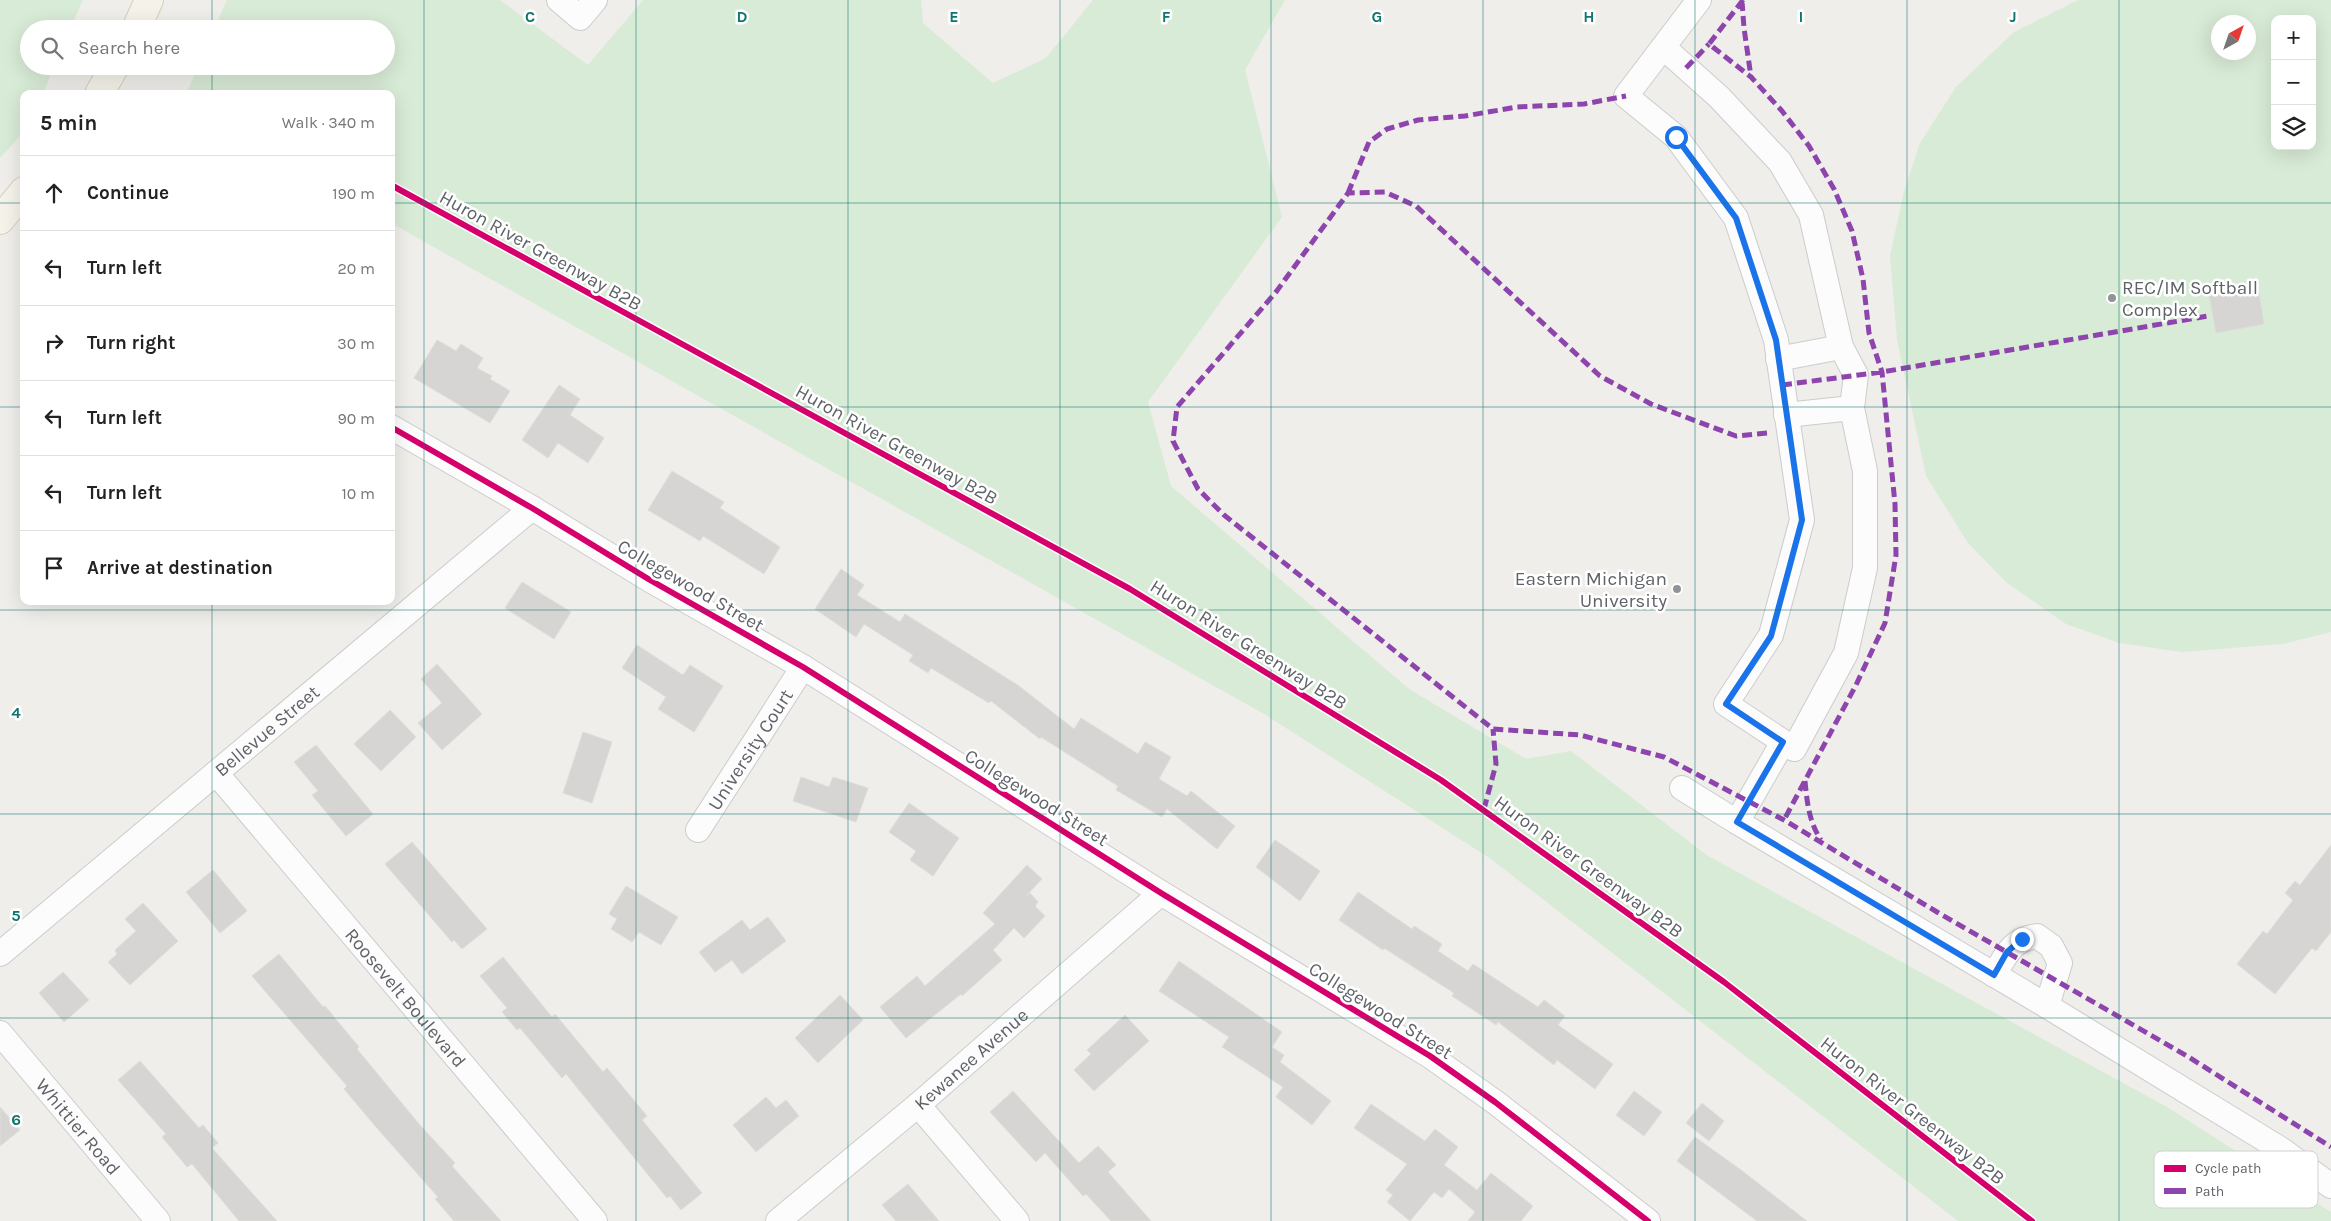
<!DOCTYPE html>
<meta charset="utf-8">
<style>
body{margin:0;font-family:Karla,sans-serif;background:#f6f6f6;color:#222}
.controls{position:absolute;right:15px;top:15px;display:grid;overflow:hidden;border-radius:10px;box-shadow:0 5px 20px #0002}
.controls button{width:45px;height:45px;display:grid;place-items:center;padding:0;border:0;border-bottom:1px solid #e0e0e0;background:#fff;color:#222;font:25px sans-serif}
.compass{position:absolute;left:2211px;top:15px;width:45px;height:45px;border-radius:50%;background:#fff;box-shadow:0 5px 20px #0002;rotate:40deg}
.stop{position:absolute;width:15px;height:15px;margin:-11px;border:4px solid #1a73e8;border-radius:50%;background:#fff}
.stop.end{background:#1a73e8;border-color:#fff;box-shadow:0 1px 5px #0008}
.list{margin:0;padding:0;list-style:none}
h2{display:flex;justify-content:space-between;align-items:center;height:65px;margin:0;padding:0 20px;font-size:21px}
h2 small{font-size:16px;font-weight:400;color:#767676}
.list li{display:grid;grid-template-columns:32px 1fr auto;gap:15px;align-items:center;box-sizing:border-box;height:75px;padding:0 20px;border-top:1px solid #e0e0e0}
.list b{display:block;font-size:19px;white-space:nowrap}
.list em{font-size:16px;font-style:normal;color:#767676}
.icon{flex:none;width:28px;height:28px;fill:none;stroke:currentColor;stroke-width:2;stroke-linecap:round;stroke-linejoin:round}
.map{position:relative;flex:none;width:2331px;height:1221px;overflow:hidden}
.search{position:absolute;background:#fff;box-shadow:0 5px 20px #0002;left:20px;top:20px;width:375px;height:55px;display:flex;align-items:center;gap:12px;box-sizing:border-box;padding:0 18px;border-radius:28px;color:#767676;font-size:19px}
.panel{position:absolute;background:#fff;box-shadow:0 5px 20px #0002;left:20px;top:90px;width:375px;height:515px;border-radius:10px}
.map>svg:first-child{display:block}
.green{fill:#d8ebd6;fill-rule:evenodd}
.building{fill:#d6d5d3;stroke:#deddd9}
.lines{fill:none;stroke-linecap:round;stroke-linejoin:round}
.minor-casing{stroke:#cbcccc;stroke-width:26}
.major-casing{stroke:#d7ceb8;stroke-width:30}
.minor{stroke:#fdfcfc;stroke-width:24}
.major{stroke:#f4f2e9;stroke-width:28}
.quiet{stroke:#8e44ad;stroke-width:5;stroke-dasharray:10 5;stroke-linecap:butt}
.cycleway-casing{stroke:#fff;stroke-width:9}
.cycleway{stroke:#d6006c;stroke-width:6}
.route{stroke:#1a73e8;stroke-width:6}
.grid{fill:none;stroke:#0f766e;stroke-width:1;stroke-opacity:0.55}
.poi-dot{fill:#919496;stroke:#fff;stroke-width:2}
.labels{text-anchor:middle;stroke-width:5;stroke-linejoin:round;paint-order:stroke}
.street-label{font-size:19px;fill:#5f6368;stroke:#fff}
.poi-label{font-size:19px;fill:#5f6368;stroke:#fff;text-anchor:start}
.key{fill:#fff;stroke:#cfd0d2;stroke-width:1}
.key-label{font-size:14px;fill:#5f6368}
.grid-label{font-size:16px;text-anchor:middle;font-weight:bold;fill:#0f766e;stroke:#fff;stroke-width:5;stroke-linejoin:round;paint-order:stroke}
</style>
<div class="map">
<svg width="2331" height="1221" viewBox="0 0 2331 1221">
<rect width="100%" height="100%" fill="#efeeea"/>
<path class="green" d="M0 0H83L70 29H29V66H54L43 94H24V132L0 158Z
M227 0H500L588 65 643 0H921L923 23 993 83 1046 58 1093 0H1285L1245 70 1282 217 1148 402 1171 486 1409 689 1526 759 1571 751 1708 856 2167 1107 2331 1212V1221H1958L1491 859 1264 714 391 223V94H186L198 66H386V29H214Z
M2078 0H2331V632L2283 644 2182 652 2119 643 2066 624 2007 583 1968 543 1926 476 1897 340 1890 256 1904 191 1920 143 1956 87 2014 32ZM2275 19H2312V146H2275ZM2218 22H2248V52H2218Z"/>
<path class="building" d="M2258 287 2264 324 2216 333 2209 295Z
M437 340 456 351 461 344 483 358 477 368 492 376 490 379 510 391 490 423 414 378Z
M559 385 580 399 570 415 604 438 588 463 558 443 548 458 522 440Z
M672 471 724 502 720 508 780 547 764 574 703 536 700 541 648 510Z
M841 569 864 585 857 595 900 622 905 614 948 641 1019 686 1074 729 1081 718 1138 754 1145 742 1171 757 1159 779 1187 796 1191 791 1235 826 1217 849 1167 809 1162 817 1116 790 1118 786 1041 737 1040 739 991 701 989 703 931 668 928 673 909 661 913 655 864 624 856 637 815 609Z
M522 582 571 612 554 639 505 608Z
M637 645 683 675 690 665 723 686 694 732 658 709 666 697 622 668Z
M437 664 482 714 442 750 418 723 442 703 421 679Z
M390 710 416 737 381 771 354 744Z
M583 732 612 742 592 803 563 793Z
M316 745 373 814 346 836 312 795 318 791 294 762Z
M801 777 829 787 833 777 868 788 856 822 793 801Z
M909 803 959 838 933 876 910 860 916 851 889 832Z
M1275 840 1320 871 1300 901 1256 867Z
M412 842 487 929 462 949 454 940 452 942 385 864Z
M2331 845V932L2316 951 2312 948 2275 994 2237 964 2263 931 2267 934 2293 900 2285 893 2295 881 2300 885Z
M1027 865 1042 879 1025 897 1030 893 1038 902 1035 906 1045 916 1024 938 1014 928 993 950 1002 960 962 996 961 994 906 1038 880 1007 917 976 925 986 995 924 983 913Z
M213 870 247 911 220 933 186 892Z
M626 886 678 917 661 945 639 932 632 942 611 929 617 919 609 914Z
M1358 892 1412 929 1414 926 1442 944 1438 951 1468 971 1473 964 1538 1007 1544 1000 1565 1016 1558 1025 1613 1064 1595 1089 1557 1060 1554 1065 1498 1022 1496 1025 1452 996 1454 993 1384 948 1383 950 1339 920Z
M143 903 178 941 130 985 108 962 117 954 115 950 136 931 125 919Z
M768 917 786 941 742 974 732 960 715 972 699 952 742 920 750 930Z
M279 954 323 1007 325 1006 359 1047 357 1049 419 1124 455 1163 452 1166 501 1221H454L435 1199 438 1197 376 1127 344 1089 347 1086 252 976Z
M503 957 552 1017 555 1014 603 1072 607 1068 647 1116 642 1120 702 1193 681 1210 670 1196 667 1198 566 1074 562 1078 520 1028 517 1030 502 1012 507 1008 480 976Z
M1179 961 1282 1032 1272 1047 1284 1055 1280 1062 1331 1101 1312 1125 1276 1097 1283 1087 1222 1047 1229 1037 1159 991Z
M63 972 89 1000 64 1022 39 993Z
M840 995 863 1020 818 1063 795 1038Z
M1125 1015 1149 1041 1094 1091 1074 1070 1091 1054 1087 1050Z
M140 1061 199 1128 203 1125 218 1143 212 1148 277 1221H239L192 1164 187 1167 162 1137 166 1134 118 1080Z
M1013 1091 1079 1163 1098 1146 1116 1165 1108 1172 1151 1221H1111L1086 1194 1083 1196 1045 1153 1036 1162 990 1112Z
M1634 1091 1662 1112 1644 1136 1616 1115Z
M766 1097 776 1108 786 1100 799 1116 756 1152 733 1125Z
M1702 1103 1724 1121 1709 1141 1686 1123Z
M1371 1104 1425 1141 1435 1129 1458 1147 1444 1165 1477 1190 1491 1173 1533 1206 1521 1221H1468L1475 1212 1449 1189 1442 1198 1434 1192 1410 1221 1387 1202 1393 1195 1386 1190 1407 1164 1354 1128Z
M0 1107 20 1130 0 1146Z
M1695 1137 1741 1170 1807 1221H1757L1677 1161Z
M908 1184 939 1221H896L882 1205Z"/>
<g class="lines">
<g class="minor-casing">
<g id="minor">
<path d="M559 0 580 18 595 0"/>
<path d="M1663 47 1719 97 1780 162 1811 215 1841 347 1856 375 1852 408 1865 471V568L1846 653 1794 749 1726 704 1771 635 1802 520 1776 340 1736 218 1676 137 1626 96 1699 0"/>
<path d="M1778 359 1841 347"/>
<path d="M1786 415 1852 408"/>
<path d="M391 427 532 508 650 580 803 667 1161 893 1430 1056 1495 1102 1648 1221"/>
<path d="M1783 742 1737 822 2047 1006 2282 1150 2331 1186"/>
<path id="s1" d="M216 773 595 1221"/>
<path d="M1682 788 1737 822"/>
<path id="s2" d="M698 830 803 667"/>
<path id="s3" d="M0 954 532 508"/>
<path d="M1994 975C2007 954 2011 940 2037 936L2051 946 2060 963 2047 1006"/>
<path id="s4" d="M0 1033 158 1221"/>
<path d="M918 1105 1017 1221"/>
<path id="s5" d="M778 1221 918 1105 1161 893"/>
</g>
</g>
<g class="major-casing">
<path id="major" d="M136 29 149 0
M99 94 115 66
M0 220 24 191"/>
</g>
<use href="#minor" class="minor"/>
<use href="#major" class="major"/>
<path class="quiet" d="M1743 0 1709 44 1751 77 1782 111 1809 146 1834 189 1852 231 1863 279 1869 333 1882 372 1895 504 1896 555 1885 623 1856 685 1784 820
M1742 1 1744 28 1751 77
M1686 68 1709 44
M1348 193 1369 142 1387 129 1418 120 1465 116 1517 107 1584 104 1626 96
M1782 385 1882 372 2208 316
M1767 433 1736 436 1651 404 1600 376 1416 206 1385 192 1348 193 1276 292 1177 407 1173 441 1198 489 1224 515 1493 729 1580 735 1664 757 1784 820 1937 912 2187 1056 2331 1147
M1805 781C1807 802 1809 822 1821 840
M1484 809 1496 764 1493 729"/>
<g class="cycleway-casing">
<path id="cycleway" d="M391 185 1130 589 1441 780 1724 982 2032 1221
M391 427 532 508 650 580 803 667 1161 893 1430 1056 1495 1102 1648 1221"/>
</g>
<use href="#cycleway" class="cycleway"/>
</g>
<g class="lines">
<path class="route" d="M1676 137 1736 218 1776 340 1802 520 1771 636 1726 704 1783 742 1737 822 1994 975 2007 952 2022 939"/>
</g>
<path class="grid" d="M212 0V29M424 0V1221M636 0V1221M848 0V1221M1060 0V1221M1271 0V1221M1483 0V1221M1695 0V1221M1907 0V1221M2119 0V1221M212 66V94M0 203H24M391 203H2331M0 407H24M391 407H2331M212 601V1221M0 610H2331M0 814H2331M0 1018H2331"/>
<g class="poi-dot">
<circle cx="2112" cy="298" r="5"/>
<circle cx="1677" cy="589" r="5"/>
</g>
<g class="labels">
<g class="street-label">
<text transform="translate(541 250) rotate(29)" y="7">Huron River Greenway B2B</text>
<text transform="translate(897 444) rotate(29)" y="7">Huron River Greenway B2B</text>
<text transform="translate(691 585) rotate(30)" y="7">Collegewood Street</text>
<text transform="translate(1249 644) rotate(32)" y="7">Huron River Greenway B2B</text>
<text dy="7" stroke="none"><textPath href="#s3" startOffset="348">Bellevue Street</textPath></text>
<text dy="7" stroke="none"><textPath href="#s2" startOffset="96">University Court</textPath></text>
<text transform="translate(1037 797) rotate(32)" y="7">Collegewood Street</text>
<text transform="translate(1589 866) rotate(36)" y="7">Huron River Greenway B2B</text>
<text dy="7" stroke="none"><textPath href="#s1" startOffset="294">Roosevelt Boulevard</textPath></text>
<text transform="translate(1381 1010) rotate(32)" y="7">Collegewood Street</text>
<text dy="7" stroke="none"><textPath href="#s5" startOffset="252">Kewanee Avenue</textPath></text>
<text transform="translate(1913 1110) rotate(38)" y="7">Huron River Greenway B2B</text>
<text dy="7" stroke="none"><textPath href="#s4" startOffset="122">Whittier Road</textPath></text>
</g>
<g class="poi-label">
<text x="2122" y="294">REC/IM Softball<tspan x="2122" dy="22">Complex</tspan></text>
<text x="1667" y="585" text-anchor="end">Eastern Michigan<tspan x="1667" dy="22">University</tspan></text>
</g>
</g>
<rect x="2154" y="1151" width="164" height="57" rx="8" class="key"/>
<rect x="2164" y="1165" width="22" height="7" fill="#d6006c"/>
<rect x="2164" y="1188" width="22" height="6" fill="#8e44ad"/>
<g class="key-label">
<text x="2195" y="1173">Cycle path</text>
<text x="2195" y="1196">Path</text>
</g>
<g class="grid-label">
<text x="530" y="22">C</text>
<text x="742" y="22">D</text>
<text x="954" y="22">E</text>
<text x="1166" y="22">F</text>
<text x="1377" y="22">G</text>
<text x="1589" y="22">H</text>
<text x="1801" y="22">I</text>
<text x="2013" y="22">J</text>
<text x="16" y="718">4</text>
<text x="16" y="921">5</text>
<text x="16" y="1125">6</text>
</g>
</svg>
<div class="controls">
<button>+</button>
<button>−</button>
<button><svg class="icon" aria-label="layers" viewBox="0 0 24 24"><path d="M12 4l9 5-9 5-9-5zM3 14l9 5 9-5"/></svg></button>
</div>
<svg class="compass" viewBox="-18 -18 36 36"><path d="M0-13l5 13h-10z" fill="#e53935"/><path d="M0 13l5-13h-10z" fill="#767676"/></svg>
<div class="stop" style="left:1676px;top:137px"></div>
<div class="stop end" style="left:2022px;top:939px"></div>
<div class="search"><svg class="icon" aria-label="search" viewBox="0 0 24 24"><circle cx="10" cy="10" r="6"/><path d="M15 15l6 6"/></svg>Search here</div>
<section class="panel">
<h2>5 min<small>Walk · 340 m</small></h2>
<ul class="list">
<li><svg class="icon" aria-label="ahead" viewBox="0 0 24 24"><path d="M12 20V5M6 11l6-6 6 6"/></svg><div><b>Continue</b></div><em>190 m</em></li>
<li><svg class="icon" aria-label="left" viewBox="0 0 24 24"><path d="M17 20v-9H6M10 6l-5 5 5 5"/></svg><div><b>Turn left</b></div><em>20 m</em></li>
<li><svg class="icon" aria-label="right" viewBox="0 0 24 24"><path d="M7 20v-9h11M14 6l5 5-5 5"/></svg><div><b>Turn right</b></div><em>30 m</em></li>
<li><svg class="icon" aria-label="left" viewBox="0 0 24 24"><path d="M17 20v-9H6M10 6l-5 5 5 5"/></svg><div><b>Turn left</b></div><em>90 m</em></li>
<li><svg class="icon" aria-label="left" viewBox="0 0 24 24"><path d="M17 20v-9H6M10 6l-5 5 5 5"/></svg><div><b>Turn left</b></div><em>10 m</em></li>
<li><svg class="icon" aria-label="arrive" viewBox="0 0 24 24"><path d="M6 21V4h12l-3 4 3 4H6"/></svg><div><b>Arrive at destination</b></div></li>
</ul>
</section>
</div>
